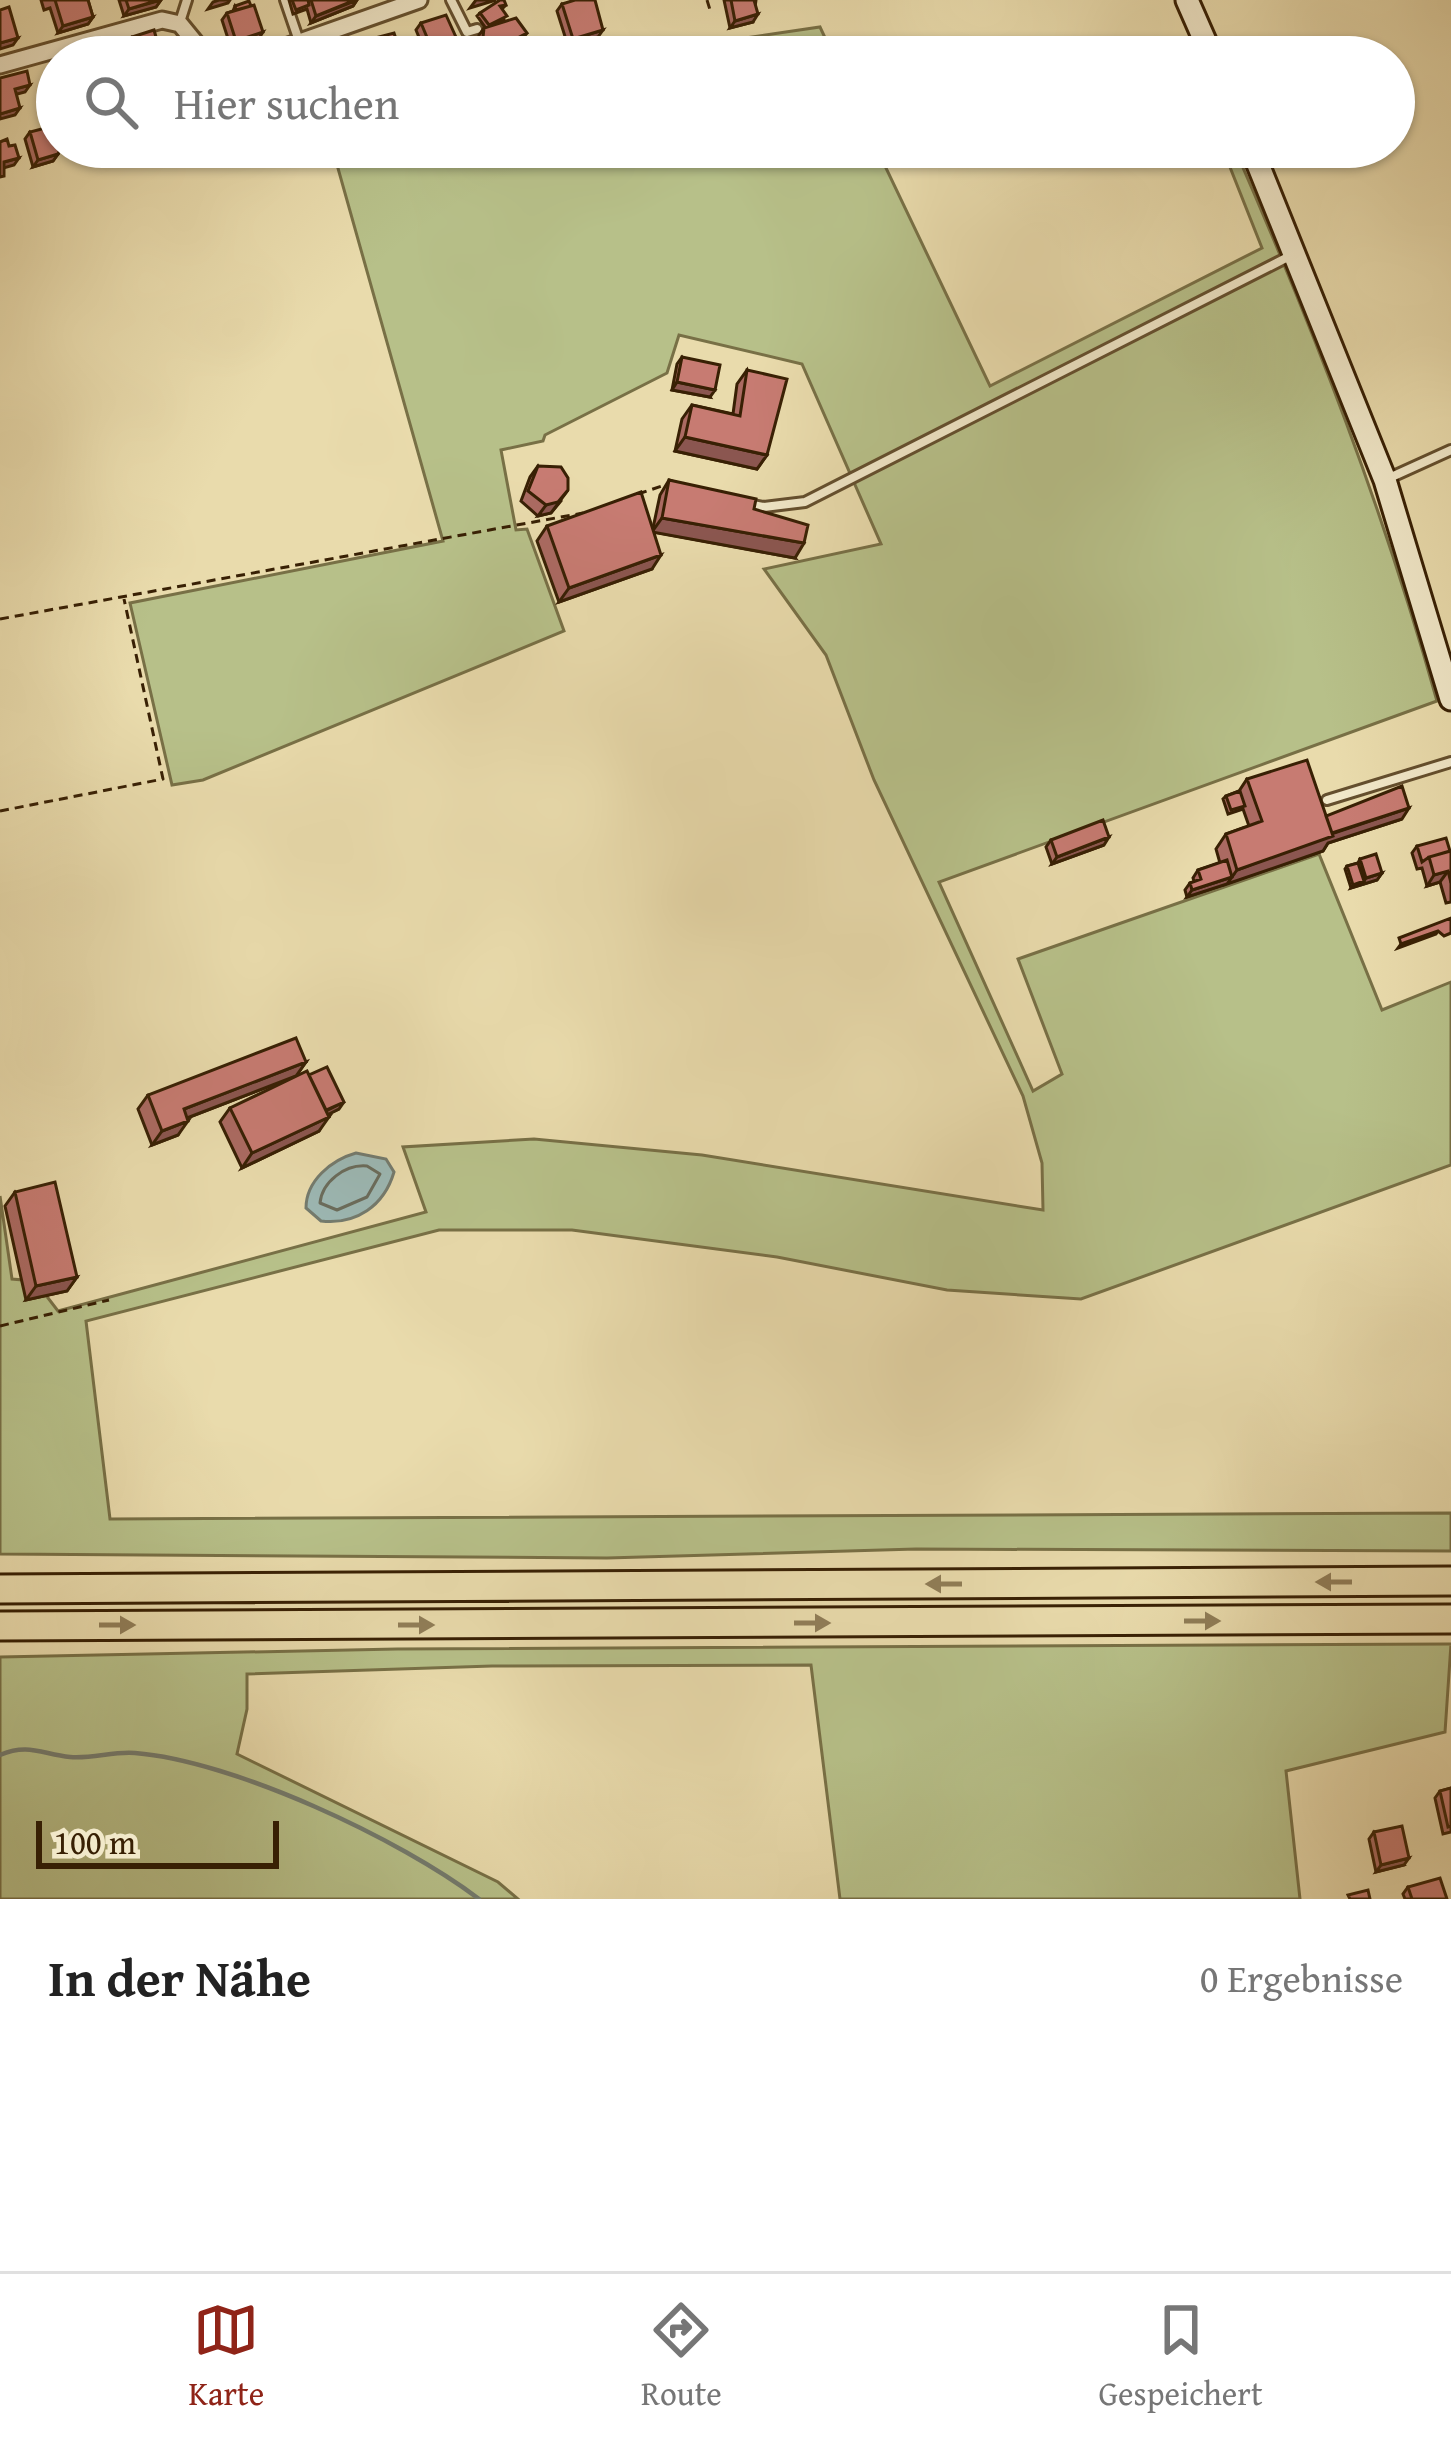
<!DOCTYPE html>
<html lang="de">
<meta charset="utf-8">
<style>
body{margin:0;font-family:"Gentium Book Plus",serif;background:#f6f6f6;color:#222}
.scale{position:absolute;left:36px;bottom:30px;width:243px;box-sizing:border-box;padding-left:12px;border:6px solid #382004;border-top:0;font-size:33px;line-height:42px;white-space:nowrap;color:#382004;-webkit-text-stroke:9px #f1e8c9;paint-order:stroke}
.list{margin:0;padding:0;list-style:none}
h2{display:flex;justify-content:space-between;align-items:center;height:156px;margin:0;padding:0 48px;font-size:51px}
h2 small{font-size:39px;font-weight:400;color:#767676}
.icon{flex:none;width:66px;height:66px;fill:none;stroke:currentColor;stroke-width:2;stroke-linecap:round;stroke-linejoin:round}
.map{position:relative;flex:none;width:1451px;height:1899px;overflow:hidden}
.search{position:absolute;background:#fff;box-shadow:0 3px 9px #0004;left:36px;right:36px;top:36px;height:132px;display:flex;align-items:center;gap:30px;box-sizing:border-box;padding:0 42px;border-radius:66px;color:#767676;font-size:45px}
.sheet{height:372px;background:#fff}
nav{display:flex;justify-content:space-around;align-items:center;box-sizing:border-box;height:168px;border-top:3px solid #e0e0e0;background:#fff;font-size:33px;color:#767676}
nav a{display:grid;justify-items:center;gap:6px}
nav .on{color:#8f2418}
.map>svg:first-child{display:block}
.green{fill:#b7c089;stroke:#787046;stroke-width:3}
.water{fill:#9cb8b4;stroke:#747b6e;stroke-width:3}
.lines{fill:none;stroke-linecap:round;stroke-linejoin:round}
.shore{stroke:#6a6c5c;stroke-width:3}
.stream{stroke:#747b6e;stroke-width:4.5}
.lane-casing{stroke:#644f2e;stroke-width:14}
.street-casing{stroke:#644f2e;stroke-width:21}
.secondary-casing{stroke:#382004;stroke-width:27}
.highway-casing{stroke:#382004;stroke-width:33}
.path{stroke:#382004;stroke-width:3;stroke-dasharray:9 6;stroke-linecap:butt}
.lane{stroke:#f1e8c9;stroke-width:8}
.street{stroke:#f1e8c9;stroke-width:15}
.secondary{stroke:#f1e8c9;stroke-width:21}
.highway{stroke:#e9dbac;stroke-width:27}
.wall{fill:#ab6a62;stroke:#382004;stroke-width:3}
.shaded-wall{fill:#8b5650;stroke:#382004;stroke-width:3}
.building{fill:#c77b72;stroke:#382004;stroke-width:3}
.oneway{fill:#907e58}
</style>
<div class="map">
<svg width="1451" height="1899" viewBox="0 0 1451 1899">
<rect width="100%" height="100%" fill="#e9dbac"/>
<filter id="stains"><feTurbulence type="fractalNoise" baseFrequency=".00167" numOctaves="4"/><feColorMatrix values="0 0 0 0 .2 0 0 0 0 .09 0 0 0 0 .02 0 0 0 .5 -.17"/></filter>
<radialGradient id="worn" r=".72"><stop offset=".6" stop-color="#630" stop-opacity="0"/><stop offset="1" stop-color="#630" stop-opacity=".3"/></radialGradient>
<path class="green" d="M820 27 834 57H616Z
M332 147H876L990 386 1262 248 1222 147H1234C1314 330 1383 508 1437 701L939 882 1033 1091 1062 1074 1018 959 1319 854 1382 1010 1451 982V1165L1081 1299 947 1290 777 1257 572 1230H439L86 1321 110 1519 1451 1513V1551L916 1549 607 1558 0 1554V1196L12 1279 35 1281 58 1311 426 1212 403 1147 534 1139 702 1155 1043 1210 1042 1163 1023 1096 874 780 826 655 764 569 881 544 802 364 679 335 667 373 545 435 543 441 501 450 516 530 527 529 564 631 203 780 172 785 130 603 443 541Z
M1451 1644 1445 1732 1286 1771 1300 1899H840L811 1665 492 1666 247 1674V1709L237 1754 498 1882 518 1899H0V1657L397 1649Z"/>
<path class="water" d="M356 1153 386 1159 394 1172C384 1206 356 1225 321 1221L306 1208C306 1181 331 1160 356 1153Z"/>
<g class="lines">
<path class="shore" d="M367 1166 380 1174 367 1197 337 1210 320 1203C322 1182 345 1164 367 1166Z"/>
<path class="stream" d="M0 1755C28 1743 42 1754 70 1757 92 1759 114 1751 135 1753 234 1761 400 1839 479 1899"/>
<g class="lane-casing">
<path id="lane" d="M285 0 299 41
M451 0 467 32 477 29
M180 22 187 0
M1387 479 1451 450
M747 504 764 507 805 502 1290 256
M1327 800 1451 762"/>
</g>
<g class="street-casing">
<path id="street" d="M257 57 419 0
M0 65 162 20 180 24 207 57"/>
</g>
<g class="secondary-casing">
<path id="secondary" d="M1187 0 1212 57
M1251 147 1385 480 1451 699"/>
</g>
<g class="highway-casing">
<path id="highway" d="M0 1589 1451 1581
M0 1626 1451 1619"/>
</g>
<path class="path" d="M707 0 711 13
M638 494 665 485
M0 619 583 513
M0 811 163 779 124 599
M0 1326 109 1300"/>
<use href="#lane" class="lane"/>
<use href="#street" class="street"/>
<use href="#secondary" class="secondary"/>
<use href="#highway" class="highway"/>
</g>
<path class="wall" d="M41 0H88L93 17 88 24 58 33 50 8 44 10Z
M119 0H161L156 7 124 16Z
M289 0H357L353 6 311 23 307 9 293 14Z
M724 0H756L753 22 730 28Z
M562 4 598 37 568 46 557 11Z
M235 6 258 40 231 48 222 20 227 13 233 11Z
M503 8 502 9 504 20 496 24 522 40 489 57H485L478 44 479 35 485 27 477 16 480 13Z
M421 23 460 46 455 53 443 57H427L416 30Z
M132 37 158 44 182 57H128L125 48Z
M371 39 402 57H369L366 46Z
M30 132 58 154 53 161 33 167 25 139Z
M95 147H140L99 160Z
M682 357 710 397 672 390 677 364Z
M747 370 767 455 757 469 675 451 682 419 692 405 733 414 737 384Z
M538 466 561 501 551 513 538 516 521 501 530 477Z
M669 480 754 509 795 558 654 532 652 569 559 602 537 541 547 526 653 528 660 495Z
M1247 779 1326 816 1402 819 1328 843 1323 851 1187 897 1185 890 1190 883 1194 881 1193 878 1198 870 1220 863 1216 849 1226 834 1249 826 1243 809 1228 814 1223 799 1226 796 1239 791Z
M1051 840 1104 845 1052 864 1046 847Z
M1417 846 1451 851V902L1446 903 1440 882 1427 886 1422 868 1417 869 1412 853Z
M1360 859 1382 873 1377 880 1351 888 1345 869 1347 866 1358 863Z
M306 1062 296 1076 187 1118 178 1135 152 1145 138 1109 148 1095Z
M230 1108 339 1109 328 1114 319 1131 242 1168 220 1122Z
M15 1192 77 1277 67 1291 26 1300 5 1206Z
M1451 1788V1832L1443 1834 1435 1798 1440 1791Z
M1374 1832 1404 1865 1376 1872 1369 1839Z
M1408 1887 1447 1899H1405L1403 1894Z"/>
<path class="shaded-wall" d="M161 0 156 7 124 16 129 9Z
M219 0H230L228 3 208 9 213 2Z
M357 0 353 6 311 23 316 16Z
M476 0H496L470 8Z
M758 14 753 22 730 28 735 21Z
M93 17 88 24 58 33 63 26Z
M603 30 598 37 568 46 573 39Z
M263 32 258 40 231 48 236 41Z
M527 33 522 40 487 57 491 52Z
M18 38 13 45 0 49V43Z
M460 46 455 53 443 57H432L434 54Z
M30 85 25 92 10 96 15 89Z
M20 108 15 115 0 119V114Z
M113 147H140L99 160 106 149Z
M58 154 53 161 33 167 38 160Z
M19 158 14 165 0 169 4 162Z
M677 382 715 390 710 397 672 390Z
M685 437 767 455 757 469 675 451Z
M568 490 551 513 538 516 546 505Z
M662 518 804 543 795 558 652 532Z
M661 555 652 569 559 602 569 588Z
M1409 808 1402 819 1328 843 1323 851 1227 884 1237 870 1328 835Z
M1109 837 1104 845 1052 864 1057 857Z
M1448 871 1440 882 1427 886 1434 875Z
M1382 873 1377 880 1351 888 1353 885 1364 881 1366 878Z
M1232 877 1227 884 1187 897 1192 890Z
M1438 931 1436 934 1398 948 1401 944Z
M306 1062 296 1076 174 1123 184 1109Z
M344 1102 339 1109 315 1121 320 1114Z
M329 1117 319 1131 242 1168 252 1153Z
M188 1121 178 1135 152 1145 162 1131Z
M77 1277 67 1291 26 1300 36 1286Z
M1409 1858 1404 1865 1376 1872 1381 1865Z"/>
<path class="building" d="M55 0H88L93 17 63 26Z
M126 0H159L129 9Z
M292 0H308L309 5 296 10Z
M311 0H355L316 16Z
M500 0H504L506 5 500 6 507 16 489 25 480 13Z
M575 0H595L603 30 573 39 562 4Z
M731 0H754L758 14 735 21Z
M249 1 251 6 236 10 235 6Z
M254 5 263 32 236 41 227 13Z
M9 7 18 38 0 43V10Z
M446 15 460 46 434 54 421 23Z
M516 18 527 33 491 52 483 37 484 28Z
M154 30 158 44 176 38 182 57H138L132 37Z
M394 33 402 57H376L371 39Z
M344 47 347 57H322L321 55Z
M94 51 96 57H72Z
M27 71 30 85 15 89 20 108 0 114V78Z
M57 125V147H61L58 154 38 160 30 132Z
M7 139 9 146 15 145 19 158 4 162V176L0 177V142Z
M682 357 720 365 715 390 677 382Z
M747 370 787 379 767 455 685 437 692 405 740 416Z
M538 466 561 467 568 478V490L558 502 546 505 528 491Z
M669 480 756 499 754 509 808 525 804 543 662 518Z
M641 492 661 555 569 588 547 526Z
M1307 760 1333 836 1237 870 1226 834 1262 821 1247 779Z
M1402 786 1409 808 1332 833 1326 816Z
M1240 791 1245 806 1231 810 1226 796Z
M1103 820 1109 837 1057 857 1051 840Z
M1446 838 1450 851 1429 857 1422 862 1417 846Z
M1451 851V883L1448 871 1434 875 1429 857Z
M1376 854 1382 873 1366 878 1360 859Z
M1227 860 1232 877 1192 890 1190 883 1201 879 1198 870Z
M1358 863 1364 881 1353 885 1347 866Z
M1451 918V933L1444 936 1438 931 1401 944 1399 938Z
M296 1038 306 1062 184 1109 188 1121 162 1131 148 1095Z
M327 1067 344 1102 326 1110 309 1075Z
M307 1071 329 1117 252 1153 230 1108Z
M55 1182 77 1277 36 1286 15 1192Z
M1451 1788V1826L1448 1827 1440 1791Z
M1402 1826 1409 1858 1381 1865 1374 1832Z
M1440 1878 1447 1899H1412L1408 1887Z
M1368 1890 1370 1899H1350L1348 1895Z"/>
<defs><path id="oneway-solid" d="M-6-.8H1V-3.2L6.5 0L1 3.2V.8H-6Z" transform="scale(3)"/></defs>
<g class="oneway">
<use href="#oneway-solid" transform="translate(1334 1582) rotate(180)"/>
<use href="#oneway-solid" transform="translate(944 1584) rotate(180)"/>
<use href="#oneway-solid" transform="translate(1202 1621)"/>
<use href="#oneway-solid" transform="translate(812 1623)"/>
<use href="#oneway-solid" transform="translate(117 1625)"/>
<use href="#oneway-solid" transform="translate(416 1625)"/>
</g>
<rect width="100%" height="100%" filter="url(#stains)"/>
<rect width="100%" height="100%" fill="url(#worn)"/>
</svg>
<div class="scale">100 m</div>
<div class="search"><svg class="icon" aria-label="search" viewBox="0 0 24 24"><circle cx="10" cy="10" r="6"/><path d="M15 15l6 6"/></svg>Hier suchen</div>
</div>
<section class="sheet">
<h2>In der Nähe<small>0 Ergebnisse</small></h2>
<ul class="list">
</ul>
</section>
<nav>
<a class="on"><svg class="icon" aria-label="map" viewBox="0 0 24 24"><path d="M3 6l6-2 6 2 6-2v14l-6 2-6-2-6 2zM9 4v14M15 6v14"/></svg>Karte</a>
<a><svg class="icon" aria-label="directions" viewBox="0 0 24 24"><path d="M12 3l9 9-9 9-9-9zM9 14v-3h6M13 9l2 2-2 2"/></svg>Route</a>
<a><svg class="icon" aria-label="saved" viewBox="0 0 24 24"><path d="M7 4h10v16l-5-4-5 4z"/></svg>Gespeichert</a>
</nav>
